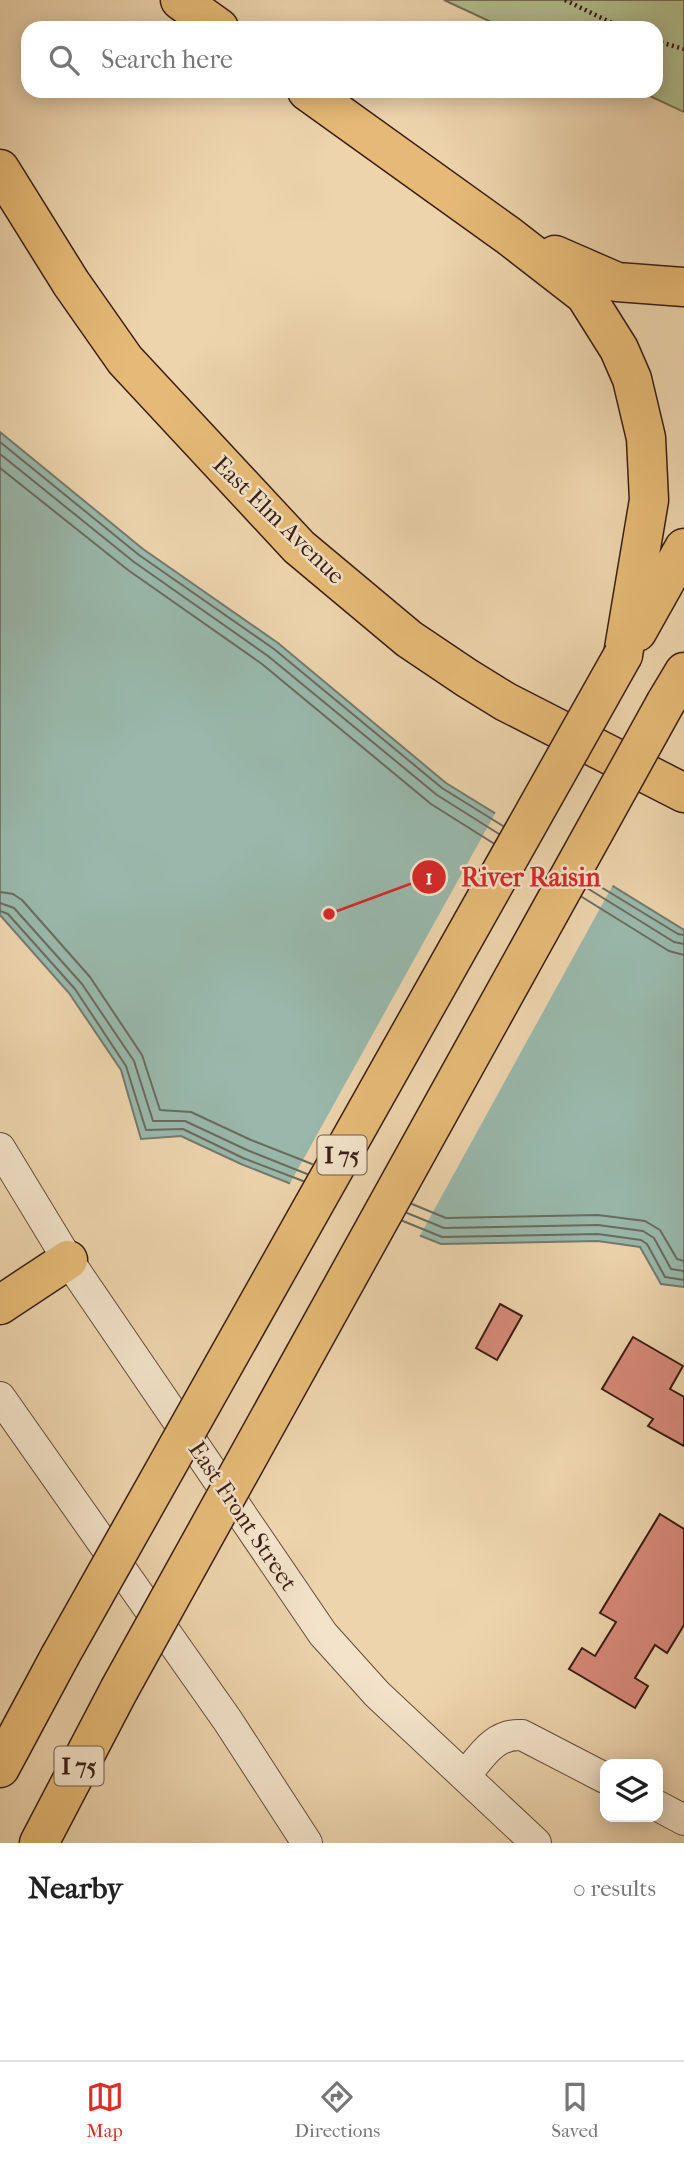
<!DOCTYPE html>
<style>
body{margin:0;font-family:"IM FELL French Canon",serif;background:#f6f6f6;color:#222}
.controls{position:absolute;right:21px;bottom:21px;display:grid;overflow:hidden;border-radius:14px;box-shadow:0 4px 18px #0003}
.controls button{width:63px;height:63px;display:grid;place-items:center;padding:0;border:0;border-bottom:2px solid #e0e0e0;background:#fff;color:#222;font:35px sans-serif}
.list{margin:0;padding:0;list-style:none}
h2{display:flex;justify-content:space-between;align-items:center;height:91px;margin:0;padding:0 28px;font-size:30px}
h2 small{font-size:23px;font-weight:400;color:#767676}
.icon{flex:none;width:38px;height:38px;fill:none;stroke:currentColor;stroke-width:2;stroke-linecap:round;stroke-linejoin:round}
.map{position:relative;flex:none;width:684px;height:1843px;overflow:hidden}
.search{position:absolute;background:#fff;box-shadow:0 4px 18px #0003;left:21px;right:21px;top:21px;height:77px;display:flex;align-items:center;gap:18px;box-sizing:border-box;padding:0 24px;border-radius:21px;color:#767676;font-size:26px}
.sheet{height:217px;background:#fff}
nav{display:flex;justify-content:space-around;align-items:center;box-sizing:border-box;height:98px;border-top:2px solid #e0e0e0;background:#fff;font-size:19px;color:#767676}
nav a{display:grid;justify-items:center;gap:4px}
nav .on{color:#d93025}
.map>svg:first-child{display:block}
.green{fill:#b2be8f;stroke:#766e52;stroke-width:2}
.water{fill:#99b8ab;stroke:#737a6f;stroke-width:2}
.pier{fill:#edd4ad}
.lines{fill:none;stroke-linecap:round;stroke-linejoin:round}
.shore{stroke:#696b60;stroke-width:2}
.building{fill:#d78a7a;stroke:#391e14;stroke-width:2}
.minor-casing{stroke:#664c3a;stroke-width:32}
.major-casing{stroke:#391e14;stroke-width:41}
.highway-casing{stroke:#391e14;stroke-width:41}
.path{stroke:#391e14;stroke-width:4.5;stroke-dasharray:2 3.5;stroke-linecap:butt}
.minor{stroke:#f3e3ca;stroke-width:30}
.major{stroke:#e6ba76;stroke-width:38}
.highway{stroke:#e6ba76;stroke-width:38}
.highway-bridge-casing{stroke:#391e14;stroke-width:41;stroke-linecap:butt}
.highway-bridge{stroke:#e6ba76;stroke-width:38}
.labels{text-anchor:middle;stroke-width:5;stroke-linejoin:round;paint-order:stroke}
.shield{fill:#f3e3ca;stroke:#71594b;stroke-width:2}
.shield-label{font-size:23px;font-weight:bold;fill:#391e14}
.street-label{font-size:24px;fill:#391e14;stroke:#f3e3ca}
.leader{fill:none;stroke:#d62828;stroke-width:2.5}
.callout-dot{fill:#d62828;stroke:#f3e3ca;stroke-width:2.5}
.mark-label{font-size:21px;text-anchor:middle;font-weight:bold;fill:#fff}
.callout-label{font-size:26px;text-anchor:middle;font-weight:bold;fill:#d62828;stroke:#f3e3ca;stroke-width:5;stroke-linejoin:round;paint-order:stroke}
</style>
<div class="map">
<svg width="684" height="1843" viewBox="0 0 684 1843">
<rect width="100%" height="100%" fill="#edd4ad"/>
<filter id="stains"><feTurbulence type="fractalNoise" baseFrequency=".00286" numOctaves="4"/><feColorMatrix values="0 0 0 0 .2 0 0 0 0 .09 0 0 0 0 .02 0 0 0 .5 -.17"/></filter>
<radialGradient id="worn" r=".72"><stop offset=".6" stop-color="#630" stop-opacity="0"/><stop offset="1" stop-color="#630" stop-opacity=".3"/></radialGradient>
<path class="green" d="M444 0H684V112L639 91H656V28H504Z"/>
<path class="water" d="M0 432 143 549 278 643 446 783 684 930V1287L661 1284 640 1247 598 1241 441 1244 241 1164 181 1136 141 1139 121 1070 69 993 0 915Z"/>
<path class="pier" d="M497 810 614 883 418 1239 288 1187Z"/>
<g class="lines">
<path class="shore" d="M0 442 139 555 274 649 442 788 503 826
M0 454 134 562 268 656 437 795 499 834
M0 468 128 570 262 664 431 804 493 843
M591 881 678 934 684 935
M587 888 674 942 684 944
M0 892 13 894 22 900 90 977 142 1055 160 1110 191 1112 251 1140 312 1164
M582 897 669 951 684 955
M0 903 14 908 82 984 134 1061 153 1121H185L247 1150 307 1174
M0 911 8 914 75 989 126 1066 146 1130 183 1129 243 1158 303 1181
M412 1204 446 1218 598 1215 645 1221 660 1230 677 1259 684 1261
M407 1213 444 1228 598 1225 643 1231 654 1238 671 1269 684 1271
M403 1221 442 1237 598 1234 641 1240 647 1244 665 1277 684 1280"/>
</g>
<path class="building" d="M500 1304 522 1316 497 1360 476 1348Z
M633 1337 683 1366 670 1389 684 1397V1446L648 1426 653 1419 602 1389Z
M660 1514 684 1529V1625L667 1653 655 1645 635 1678 648 1686 635 1708 569 1669 582 1648 595 1656 616 1622 600 1613Z"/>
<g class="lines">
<g class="minor-casing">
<path id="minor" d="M0 1148 68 1260 323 1634 377 1694 536 1843
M0 1397 228 1721 307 1843
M465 1776C481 1757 494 1733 522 1735L605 1778
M658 1806 684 1820"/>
</g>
<g class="major-casing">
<path id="major" d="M0 169 71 283 125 360 299 547 409 639 467 678 506 702 684 793"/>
</g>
<g class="highway-casing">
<path id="highway" d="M180 0 219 28
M307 91 509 236 585 295 619 349 632 379 646 438 649 500 623 655
M555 255 617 282 684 287
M637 632 684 548
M666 702 684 672
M0 1305 68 1260
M0 1768 60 1656
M39 1843 119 1690"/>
</g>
<path class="path" d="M565 0 622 28
M656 41 684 49"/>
<use href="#minor" class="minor"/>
<use href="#major" class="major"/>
<use href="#highway" class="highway"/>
<g class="highway-bridge-casing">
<path id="highway-bridge" d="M60 1656 623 655
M119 1690 666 702"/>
</g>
<use href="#highway-bridge" class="highway-bridge"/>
</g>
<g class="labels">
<g class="shield">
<rect x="317.5" y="1135.5" width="49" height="39" rx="5"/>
<rect x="54.5" y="1746.5" width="49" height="39" rx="5"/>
</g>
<g class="shield-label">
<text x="342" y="1163">I 75</text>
<text x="79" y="1774">I 75</text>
</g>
<g class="street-label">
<text transform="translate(279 520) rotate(44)" y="8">East Elm Avenue</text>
<text transform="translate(243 1516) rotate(56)" y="8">East Front Street</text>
</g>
</g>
<path class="leader" d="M329 914L429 877"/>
<g class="callout-dot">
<circle cx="329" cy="914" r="7"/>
<circle cx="429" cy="877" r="18"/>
</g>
<g class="mark-label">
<text x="429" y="884">1</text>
</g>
<g class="callout-label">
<text x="531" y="886">River Raisin</text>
</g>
<rect width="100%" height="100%" filter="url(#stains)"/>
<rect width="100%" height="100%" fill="url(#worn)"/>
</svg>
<div class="controls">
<button><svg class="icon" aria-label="layers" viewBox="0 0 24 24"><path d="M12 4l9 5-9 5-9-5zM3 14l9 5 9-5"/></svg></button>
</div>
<div class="search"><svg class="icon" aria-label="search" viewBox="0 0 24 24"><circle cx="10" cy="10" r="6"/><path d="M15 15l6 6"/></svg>Search here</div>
</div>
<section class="sheet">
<h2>Nearby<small>0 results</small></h2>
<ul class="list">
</ul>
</section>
<nav>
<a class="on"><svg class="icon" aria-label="map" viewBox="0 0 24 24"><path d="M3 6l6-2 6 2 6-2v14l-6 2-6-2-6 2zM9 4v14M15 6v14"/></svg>Map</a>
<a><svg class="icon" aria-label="directions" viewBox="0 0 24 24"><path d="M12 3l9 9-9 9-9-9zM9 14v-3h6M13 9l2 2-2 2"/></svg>Directions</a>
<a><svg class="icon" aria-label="saved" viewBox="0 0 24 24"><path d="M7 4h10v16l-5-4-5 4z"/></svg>Saved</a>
</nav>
